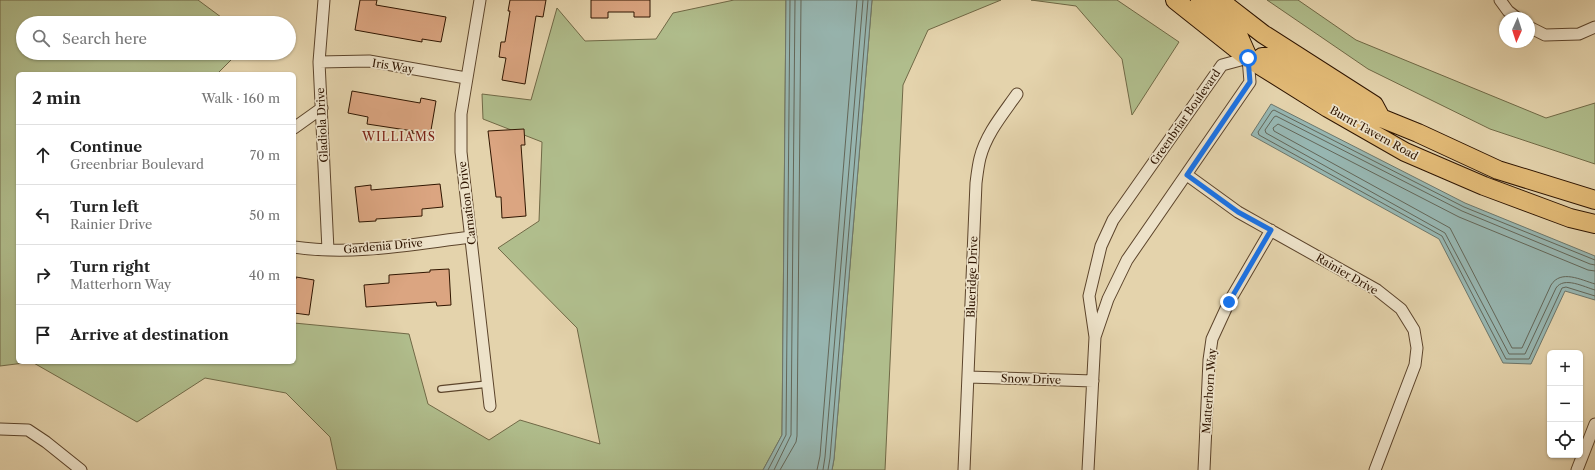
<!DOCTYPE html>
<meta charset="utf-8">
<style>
body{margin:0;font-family:"Libre Caslon Text",serif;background:#f6f6f6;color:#222}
.controls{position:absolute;right:12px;bottom:12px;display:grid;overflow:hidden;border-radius:6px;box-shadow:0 1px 3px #0004}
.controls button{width:36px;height:36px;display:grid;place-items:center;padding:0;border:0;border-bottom:1px solid #e0e0e0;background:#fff;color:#222;font:20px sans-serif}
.compass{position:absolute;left:1499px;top:12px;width:36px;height:36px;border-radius:50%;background:#fff;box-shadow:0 1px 3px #0004;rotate:183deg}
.stop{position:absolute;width:12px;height:12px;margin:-9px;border:3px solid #1a73e8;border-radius:50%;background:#fff}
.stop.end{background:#1a73e8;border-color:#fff;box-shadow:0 1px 4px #0008}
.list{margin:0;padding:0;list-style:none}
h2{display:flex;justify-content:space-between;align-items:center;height:52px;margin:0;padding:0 16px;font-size:17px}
h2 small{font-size:13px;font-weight:400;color:#767676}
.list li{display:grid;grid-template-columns:26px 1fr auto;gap:12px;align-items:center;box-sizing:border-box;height:60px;padding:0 16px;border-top:1px solid #e0e0e0}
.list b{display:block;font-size:15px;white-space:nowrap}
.list p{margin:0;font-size:13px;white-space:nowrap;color:#767676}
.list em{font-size:13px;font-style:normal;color:#767676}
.icon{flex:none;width:22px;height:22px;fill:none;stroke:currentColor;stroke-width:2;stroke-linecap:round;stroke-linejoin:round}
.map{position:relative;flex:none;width:1595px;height:470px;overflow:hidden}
.search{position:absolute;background:#fff;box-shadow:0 1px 3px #0004;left:16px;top:16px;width:280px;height:44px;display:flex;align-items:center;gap:10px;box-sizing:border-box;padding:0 14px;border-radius:22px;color:#767676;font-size:15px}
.panel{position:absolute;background:#fff;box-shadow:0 1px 3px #0004;left:16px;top:72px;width:280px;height:292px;border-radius:6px}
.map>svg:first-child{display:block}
.green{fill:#b0bd8c;stroke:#706946}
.water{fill:#97b6b1;stroke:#6d766a}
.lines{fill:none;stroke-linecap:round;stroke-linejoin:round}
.shore{stroke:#636658;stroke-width:1}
.building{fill:#dba581;stroke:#2f1500}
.lane-casing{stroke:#5c442b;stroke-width:8}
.street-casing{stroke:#5c442b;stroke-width:13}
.primary-casing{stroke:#2f1500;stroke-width:20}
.lane{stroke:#ede2c9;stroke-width:5.5}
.street{stroke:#ede2c9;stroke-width:11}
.primary{stroke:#e2ba76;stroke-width:18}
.route{stroke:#1a73e8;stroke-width:5}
.labels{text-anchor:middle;stroke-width:3.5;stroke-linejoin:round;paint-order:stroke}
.street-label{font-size:11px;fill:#2f1500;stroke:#ede2c9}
.neighbourhood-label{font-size:12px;letter-spacing:1px;fill:#7a1f14;stroke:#ede2c9}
</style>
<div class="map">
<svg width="1595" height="470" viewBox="0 0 1595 470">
<rect width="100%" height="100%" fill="#e4d3ac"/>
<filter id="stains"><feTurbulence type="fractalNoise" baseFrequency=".005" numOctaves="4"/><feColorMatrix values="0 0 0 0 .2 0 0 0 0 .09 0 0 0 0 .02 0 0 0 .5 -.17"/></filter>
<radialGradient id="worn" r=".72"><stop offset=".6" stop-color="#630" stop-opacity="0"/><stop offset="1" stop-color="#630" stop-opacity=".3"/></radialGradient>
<path class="green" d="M0 0H198L225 20 256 19 258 23H23V53H238L217 74H18V362H294V323L409 334 428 404 489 440 520 420 600 444 577 328 498 248 539 221 542 142 483 119 482 94 531 100 557 8 585 41 656 39 673 13 734 0H786L782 435 763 470H337L330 437 286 393 205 378 137 422 32 362 0 366Z
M872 0H1001L928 30 903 85 885 470H832L834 459Z
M1031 0H1117L1179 42 1132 115 1122 59 1076 6Z
M1267 0H1298L1356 40 1546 118 1595 103V164L1490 129 1368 69Z"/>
<path class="water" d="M786 0H872L834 459 832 470H763L782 435Z
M1271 104 1465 203 1595 256V300L1565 291 1531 364 1503 363 1439 239 1251 135Z"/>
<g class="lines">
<path class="shore" d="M1595 260 1464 207 1274 110 1272 111 1258 132 1259 135 1442 236 1506 359H1529L1562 288 1566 287 1595 296
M1595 265 1590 264 1462 211 1276 116 1274 117 1265 130 1266 133 1445 233 1509 354H1525L1556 288C1564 276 1584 287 1595 290
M1595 271 1588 270 1459 217 1278 124 1273 128 1274 131 1450 228 1512 348H1522L1551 285C1561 269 1581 280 1595 284
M768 470 786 435 790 0
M774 470 791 435 795 0
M780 470 796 442 797 436 801 0
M817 470 820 456 857 0
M823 470 825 457 863 0
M828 470 830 458 868 0"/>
</g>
<path class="building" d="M360 0H377L376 5 446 17 441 42 422 39V42L355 30Z
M510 0H546L543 17 536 16 525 84 502 80 506 58 499 57 501 42H505L510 11H508Z
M591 0H650V17H634V12H608V18H591Z
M352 91 420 103 421 98 436 101 430 136 412 133 413 131 367 124 368 117 348 113Z
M524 129 525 145H521L526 216 502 218 501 197H496L488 131Z
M440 184 443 207 422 209V216L376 219V221L359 222 355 187 371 185V190Z
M449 269 451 305 437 306 436 302 366 307 364 285 389 283V275L430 272V270Z
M296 277 314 280 309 315 294 313V279H296Z"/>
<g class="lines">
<g class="lane-casing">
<path id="lane" d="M441 389 488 384"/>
</g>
<g class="street-casing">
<path id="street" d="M324 0 319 62 328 250
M480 0 461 114V152L490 406
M1500 0 1508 11 1517 18
M1529 27 1545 35 1579 34 1595 27
M319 62 369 61 466 78
M294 128 322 108
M1187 175 1238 212 1377 290 1401 309 1414 330 1417 348 1415 365 1375 470
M294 247C353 256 413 244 471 237
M968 377 1093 381
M0 429 28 430 46 442 81 470
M964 470 976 183C977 175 978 166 980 158 986 134 1003 114 1017 94
M1088 470 1095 337 1089 296 1101 246 1113 220 1222 65 1248 58 1250 82 1127 260 1108 299 1095 337
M1204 470 1209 360 1212 339 1229 302 1271 230
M1577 470 1595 424"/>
</g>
<g class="primary-casing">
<path id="primary" d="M1175 0 1248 58 1328 108 1405 152 1484 186 1570 218 1595 224
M1200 0 1235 28 1247 55
M1219 0 1263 34 1374 105 1381 118 1418 133 1498 170 1595 200
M1262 57H1270L1367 115 1381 118"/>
</g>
<use href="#lane" class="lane"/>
<use href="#street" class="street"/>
<use href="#primary" class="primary"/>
</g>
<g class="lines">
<path class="route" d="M1229 302 1271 230 1238 212 1187 175 1250 82 1248 58"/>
</g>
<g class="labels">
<g class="street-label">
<text transform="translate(393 66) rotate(9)" y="4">Iris Way</text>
<text transform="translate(1185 117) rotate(-55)" y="4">Greenbriar Boulevard</text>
<text transform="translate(322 125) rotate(-93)" y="4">Gladiola Drive</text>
<text transform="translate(1374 133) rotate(29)" y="4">Burnt Tavern Road</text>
<text transform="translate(467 203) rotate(-97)" y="4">Carnation Drive</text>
<text transform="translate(383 246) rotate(-5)" y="4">Gardenia Drive</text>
<text transform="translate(1347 274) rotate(30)" y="4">Rainier Drive</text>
<text transform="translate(972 277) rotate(-88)" y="4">Blueridge Drive</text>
<text transform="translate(1031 379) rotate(2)" y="4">Snow Drive</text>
<text transform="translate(1209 391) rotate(-86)" y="4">Matterhorn Way</text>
</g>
<g class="neighbourhood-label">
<text x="399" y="141">WILLIAMS</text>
</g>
</g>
<rect width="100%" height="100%" filter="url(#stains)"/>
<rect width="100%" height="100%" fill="url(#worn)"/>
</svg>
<div class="controls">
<button>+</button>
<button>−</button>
<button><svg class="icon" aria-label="locate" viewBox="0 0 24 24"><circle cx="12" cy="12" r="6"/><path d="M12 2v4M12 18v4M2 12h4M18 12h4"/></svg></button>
</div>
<svg class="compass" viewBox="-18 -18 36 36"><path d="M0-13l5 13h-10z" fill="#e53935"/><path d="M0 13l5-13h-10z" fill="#767676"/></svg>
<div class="stop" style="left:1248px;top:58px"></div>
<div class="stop end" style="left:1229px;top:302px"></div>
<div class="search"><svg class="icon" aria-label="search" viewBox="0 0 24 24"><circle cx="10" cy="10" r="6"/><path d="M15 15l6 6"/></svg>Search here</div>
<section class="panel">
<h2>2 min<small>Walk · 160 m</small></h2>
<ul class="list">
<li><svg class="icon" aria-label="ahead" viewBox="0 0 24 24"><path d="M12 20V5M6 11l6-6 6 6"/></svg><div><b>Continue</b><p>Greenbriar Boulevard</p></div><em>70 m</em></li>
<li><svg class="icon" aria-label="left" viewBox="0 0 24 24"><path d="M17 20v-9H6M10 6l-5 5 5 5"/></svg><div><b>Turn left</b><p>Rainier Drive</p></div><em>50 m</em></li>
<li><svg class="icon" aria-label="right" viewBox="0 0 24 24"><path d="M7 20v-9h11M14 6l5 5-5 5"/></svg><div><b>Turn right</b><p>Matterhorn Way</p></div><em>40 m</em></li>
<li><svg class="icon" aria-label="arrive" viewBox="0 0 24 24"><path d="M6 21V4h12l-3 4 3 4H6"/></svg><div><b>Arrive at destination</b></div></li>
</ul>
</section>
</div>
